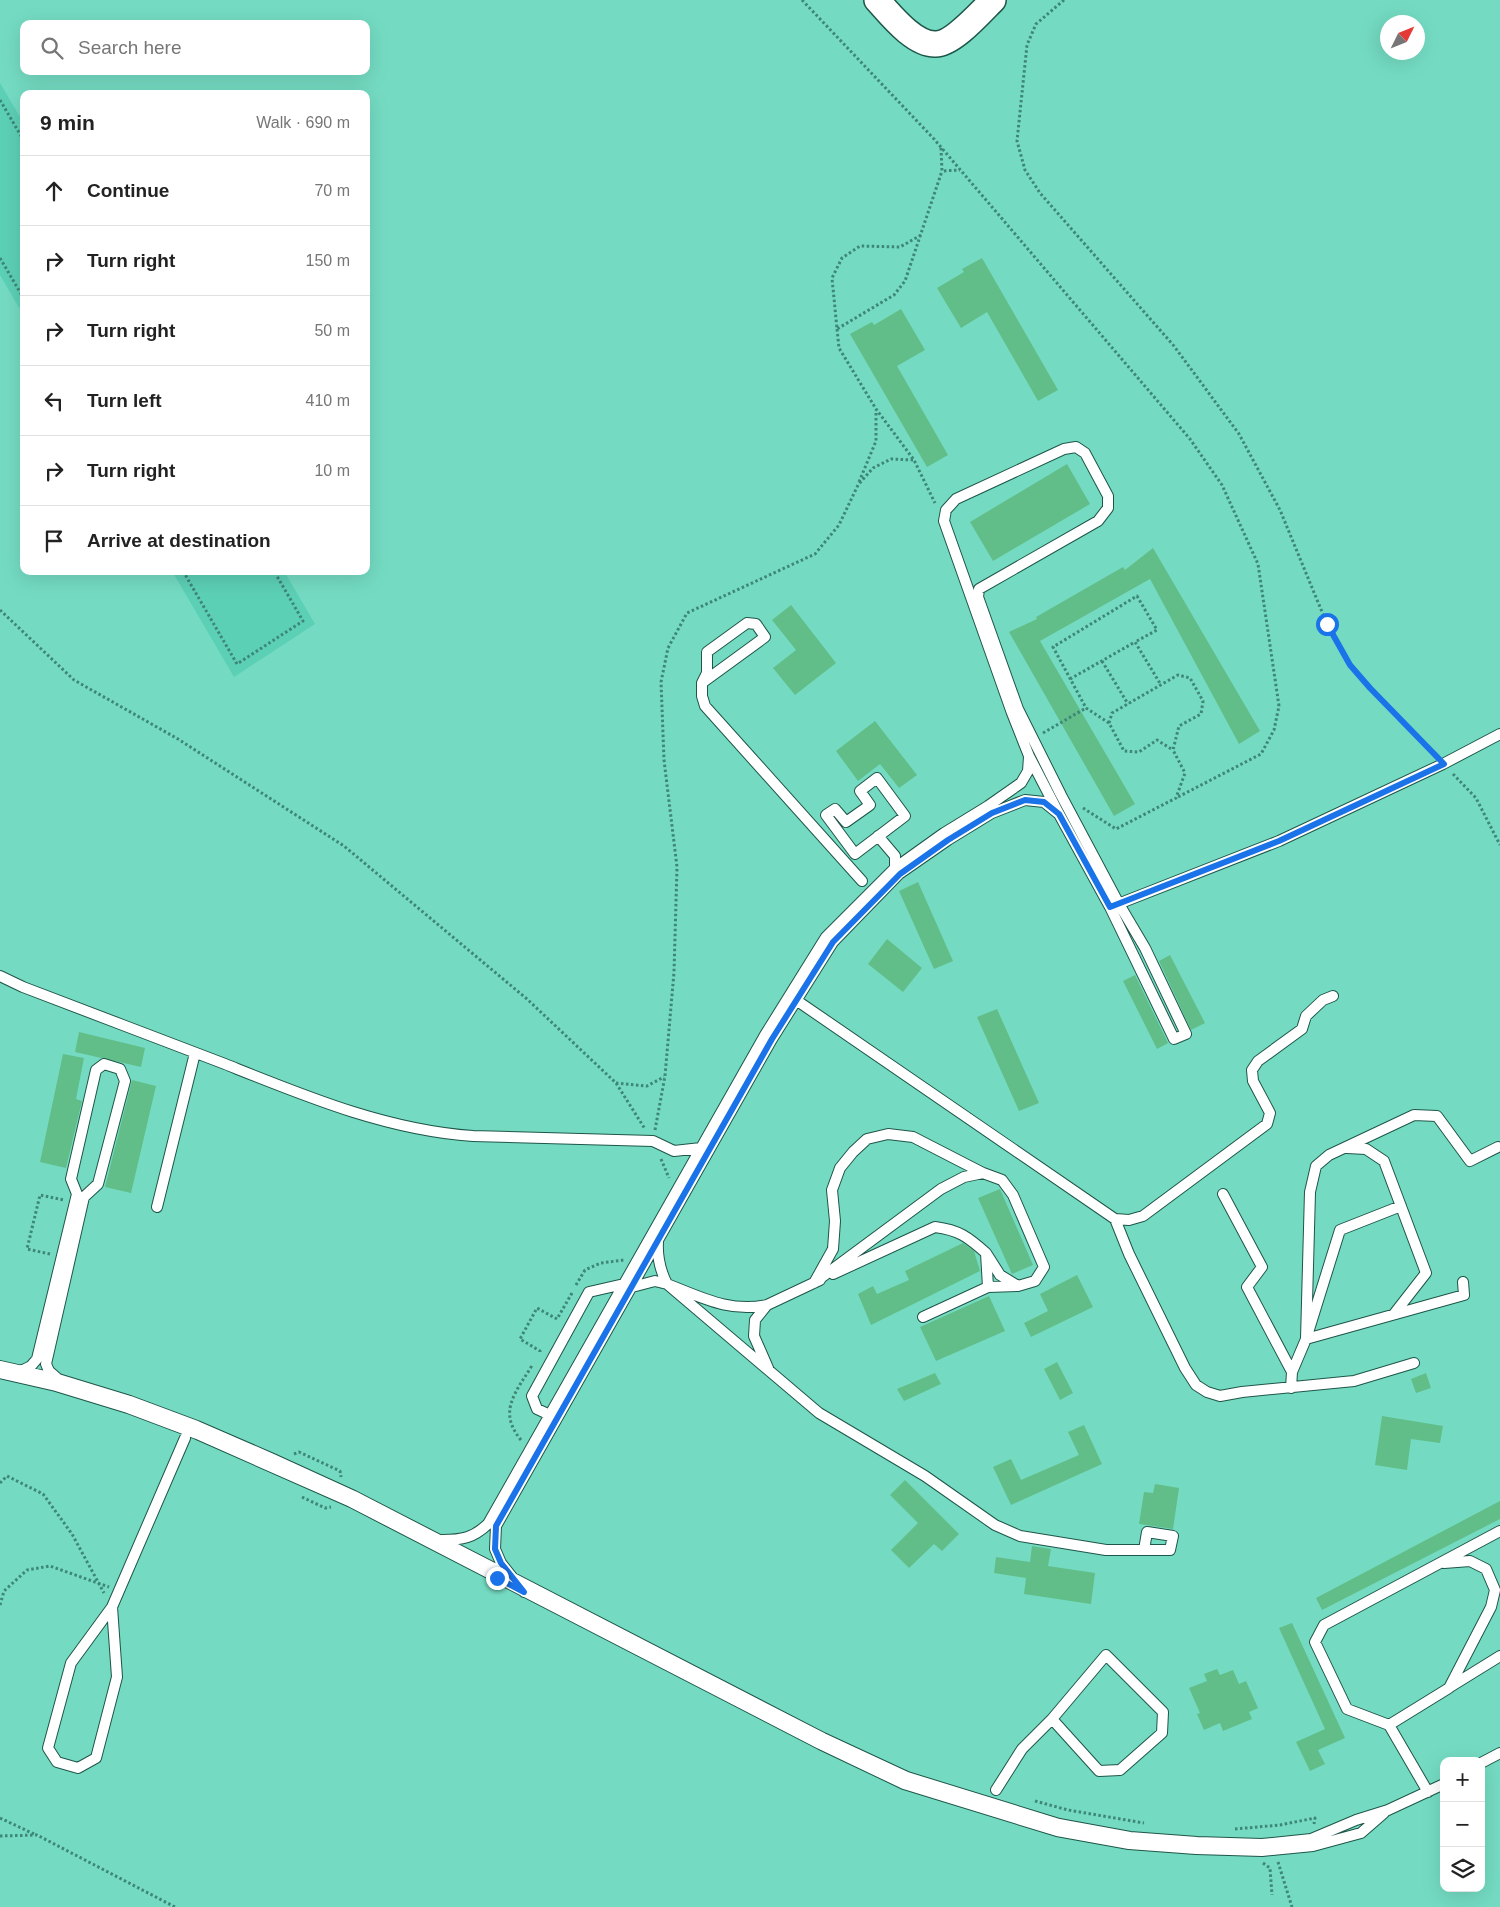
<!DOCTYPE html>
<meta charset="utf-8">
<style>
body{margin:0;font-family:Arial,sans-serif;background:#f6f6f6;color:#222}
.controls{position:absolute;right:15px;bottom:15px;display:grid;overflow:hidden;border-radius:10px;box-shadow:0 5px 20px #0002}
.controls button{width:45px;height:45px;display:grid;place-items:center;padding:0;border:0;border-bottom:1px solid #e0e0e0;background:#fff;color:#222;font:25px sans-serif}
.compass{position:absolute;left:1380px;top:15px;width:45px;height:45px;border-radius:50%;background:#fff;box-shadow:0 5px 20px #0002;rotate:47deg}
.stop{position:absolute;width:15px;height:15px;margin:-11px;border:4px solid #1a73e8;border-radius:50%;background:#fff}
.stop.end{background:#1a73e8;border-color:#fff;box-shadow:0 1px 5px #0008}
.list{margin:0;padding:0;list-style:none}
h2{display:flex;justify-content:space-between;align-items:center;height:65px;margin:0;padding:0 20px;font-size:21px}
h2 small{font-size:16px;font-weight:400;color:#767676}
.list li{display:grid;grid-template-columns:32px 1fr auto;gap:15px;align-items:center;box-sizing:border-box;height:70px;padding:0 20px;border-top:1px solid #e0e0e0}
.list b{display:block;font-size:19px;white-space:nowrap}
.list em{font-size:16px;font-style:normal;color:#767676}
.icon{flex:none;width:28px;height:28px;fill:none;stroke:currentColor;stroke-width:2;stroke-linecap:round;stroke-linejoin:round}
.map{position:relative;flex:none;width:1500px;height:1907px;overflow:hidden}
.search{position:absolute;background:#fff;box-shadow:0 5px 20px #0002;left:20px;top:20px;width:350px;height:55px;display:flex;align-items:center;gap:12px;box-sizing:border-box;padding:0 18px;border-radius:10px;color:#767676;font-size:19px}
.panel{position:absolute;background:#fff;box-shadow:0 5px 20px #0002;left:20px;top:90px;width:350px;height:485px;border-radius:10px}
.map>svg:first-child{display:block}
.built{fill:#5cd0b5}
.building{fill:#61be88}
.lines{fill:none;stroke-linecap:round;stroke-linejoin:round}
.service-casing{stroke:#1e5649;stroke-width:12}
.tertiary-casing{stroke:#1e5649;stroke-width:28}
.path{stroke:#3e8676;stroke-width:3;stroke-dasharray:2.5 2.5;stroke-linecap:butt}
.service{stroke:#fff;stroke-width:10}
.tertiary{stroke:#fff;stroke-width:25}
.route{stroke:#1a73e8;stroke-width:6}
</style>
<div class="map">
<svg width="1500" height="1907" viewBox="0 0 1500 1907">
<rect width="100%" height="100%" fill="#74dbc2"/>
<path class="built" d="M0 83 24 124V316L0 275Z
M172 571H284L315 624 234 677Z"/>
<path class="building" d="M982 258 1058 390 1038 401 987 312 961 328 937 288 964 272 962 269Z
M901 309 925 350 897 366 948 455 927 467 850 334 872 322 874 325Z
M1067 464 1090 504 993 561 970 522Z
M1153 548 1260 731 1239 744 1150 579 1040 641 1135 804 1114 816 1009 632 1037 619 1036 617 1123 567 1125 570Z
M791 605 836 663 795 695 773 668 796 650 772 620Z
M875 721 917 775 899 788 880 764 858 781 836 751Z
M918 882 953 961 934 969 899 891Z
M887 939 922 968 903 992 868 964Z
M1170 955 1205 1023 1191 1030 1159 961Z
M1135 975 1168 1043 1157 1049 1123 981Z
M997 1009 1039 1103 1019 1111 977 1017Z
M79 1032 145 1048 141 1067 75 1052Z
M63 1054 84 1058 76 1099 82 1101 66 1168 40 1162Z
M132 1080 156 1086 131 1193 105 1187Z
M1000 1189 1033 1265 1012 1274 978 1198Z
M963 1243 974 1251 980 1271 871 1325 858 1294 873 1286 877 1294 909 1280 905 1271Z
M1077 1275 1093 1307 1031 1337 1024 1323 1048 1311 1040 1294Z
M989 1296 1005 1331 936 1361 920 1327Z
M1057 1362 1073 1393 1060 1400 1044 1369Z
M935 1373 941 1384 904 1401 897 1389Z
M1426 1373 1431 1388 1416 1393 1411 1379Z
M1382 1416 1443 1426 1440 1443 1411 1439 1407 1470 1375 1465Z
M1084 1425 1102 1464 1011 1505 993 1467 1011 1459 1021 1480 1079 1455 1068 1432Z
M905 1480 959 1534 942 1551 934 1544 909 1568 891 1550 918 1523 890 1495Z
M1155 1484 1179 1488 1173 1529 1139 1524 1144 1492 1153 1493Z
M1500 1501V1519L1322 1610 1316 1598Z
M1032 1546 1051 1549 1048 1566 1095 1573 1091 1604 1024 1594 1026 1578 994 1573 996 1557 1030 1562Z
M1292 1623 1345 1738 1318 1750 1325 1764 1310 1771 1296 1742 1325 1729 1279 1628Z
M1217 1669 1220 1675 1233 1670 1239 1684 1246 1681 1258 1708 1249 1712 1252 1719 1223 1731 1220 1723 1204 1730 1197 1714 1200 1713 1189 1688 1207 1681 1204 1674Z"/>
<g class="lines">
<g class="service-casing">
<path id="service" d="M702 683 765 637 756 624 747 623 707 652V673L702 683V696L705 706 862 881
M877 778 905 816 855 854 826 815 835 809 846 822 870 805 860 791Z
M878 836 895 856V868
M1113 906 1279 841 1443 764 1500 734
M0 976 23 987C90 1013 158 1038 225 1064 305 1096 386 1130 473 1136L653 1141 674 1151 701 1148
M796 1000 1115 1219 1129 1220 1143 1216 1267 1124 1270 1113 1253 1081 1252 1070 1258 1061 1302 1029 1306 1016 1323 1000 1333 996
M1347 1148 1366 1149 1384 1161 1426 1273 1394 1314
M983 1173 913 1137 888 1134 867 1139 853 1152 840 1168 832 1190 835 1221 833 1249 814 1283 941 1189 964 1177 983 1173 1002 1180 1013 1195 1044 1267 1035 1281 1018 1286 1000 1275 986 1253
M1223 1194 1262 1267 1247 1287 1292 1372 1291 1388
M1401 1206 1340 1230 1306 1339 1310 1192 1316 1166 1329 1155 1414 1115 1437 1116 1470 1161 1498 1147
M157 1207 195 1053
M1115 1219 1129 1254 1185 1368 1196 1385 1207 1392 1220 1396 1242 1392 1354 1381 1414 1363
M833 1274 935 1227C959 1230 968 1237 986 1253L988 1287 1017 1286
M767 1305C729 1313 701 1297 667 1284L819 1413 925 1476 995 1525 1020 1536 1106 1550H1170L1173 1536 1147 1532 1144 1550
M923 1317 988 1287
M0 1366 58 1379 130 1401 197 1426 273 1459 354 1496 823 1738 907 1777 1059 1824 1130 1837 1197 1842 1262 1844 1311 1839 1356 1820 1388 1810 1444 1784
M768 1368 754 1336 755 1320 767 1305 820 1280
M21 1371 31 1366 37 1359 77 1194 71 1179 96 1070 104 1064 120 1069 125 1081 98 1184 84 1197 46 1364 49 1371 57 1378
M1292 1372 1306 1339 1464 1295 1463 1282
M0 1373 56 1386 128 1408 197 1434 351 1502 820 1744 904 1784 1057 1831 1129 1844 1196 1849 1262 1851 1313 1846 1361 1833 1384 1813
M554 1413 550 1415 537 1409 532 1396 589 1292 624 1284 632 1287 655 1281 667 1284C660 1270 657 1258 658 1242
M442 1540C462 1540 473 1538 488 1524L765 1035 826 937 895 868 944 833 988 806 1021 783 1028 771 1029 757
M524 1592 501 1563 495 1549 496 1526 772 1039 833 942 899 874 948 840 992 813 1025 800 1044 802 1059 814 1110 907 1174 1039 1186 1034 1145 948 1119 904 1061 795 1018 709 978 597 979 589 1098 521 1108 508V496L1085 453 1076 447 1064 449 956 499 946 510 944 521 1012 713 1029 756 1059 814
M112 1607 117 1677 96 1758 78 1768 57 1762 48 1748 71 1663 112 1607 185 1438
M1106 1655 1163 1712 1162 1733 1120 1770 1099 1771 1052 1719Z
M1450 1687 1500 1656
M1389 1725 1449 1688 1491 1607 1495 1590 1486 1569 1470 1561 1444 1563
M1481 1763 1500 1753
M996 1790 1022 1749 1052 1719
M1428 1792 1389 1725 1347 1709 1315 1642 1324 1625 1500 1531"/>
</g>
<g class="tertiary-casing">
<path id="tertiary" d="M877 0C890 14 913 44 935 44 952 45 981 12 993 0"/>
</g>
<path class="path" d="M802 0 934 139 1190 439 1222 485 1258 564 1279 706 1274 730 1261 754 1176 798
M1064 0 1036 24 1027 45 1017 141 1025 170 1040 193 1174 346 1239 434 1280 510 1327 624 1350 665 1370 688 1434 755
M0 100 24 141
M941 148 942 171 960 170
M921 235 900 247 860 246 842 258 832 278 837 329 894 295 905 281 942 171
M0 258 24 299
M837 329 839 348 876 409 914 460 935 503
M859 482 876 441V410
M183 571 237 664 303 621 274 571
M0 610 74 680 178 739 344 846 527 999 616 1083 645 1129
M1102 661 1128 704
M1070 679 1135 642 1161 685
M1109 723 1086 708 1053 647 1137 596 1157 630 1135 642
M1043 733 1086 708
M1453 774 1476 798 1500 845
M1083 808 1116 829 1176 798 1185 773 1173 750 1179 726 1201 714 1203 701 1190 678 1178 675 1112 713 1109 723 1124 751 1139 752 1157 740 1173 750
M616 1083 647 1086 664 1077
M655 1130 665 1076 674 972 677 867 664 760 661 682 668 648 687 613 815 554 839 525 858 485 873 468 891 459 914 460
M661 1159 669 1178
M50 1254 27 1249 40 1195 64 1200
M576 1285 585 1270 601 1263 624 1260
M540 1352V1351L520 1339 537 1308 557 1319 572 1293
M521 1440C497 1411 516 1392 533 1364
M294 1454 299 1452 340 1471 341 1477
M0 1483 7 1476 43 1494 72 1534 104 1593
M302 1497 325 1508 331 1507
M0 1605 4 1591 27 1570 50 1566 109 1587
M1035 1801 1068 1810 1144 1823
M0 1818 34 1834
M1235 1829 1280 1825 1315 1818 1314 1824
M0 1836 37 1835 175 1907
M1278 1862 1292 1907
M1263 1863 1270 1868 1272 1895"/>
<use href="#service" class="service"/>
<use href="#tertiary" class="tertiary"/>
</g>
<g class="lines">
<path class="route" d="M497 1578 524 1592 501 1563 495 1549 496 1526 772 1039 833 942 900 874 948 840 992 813 1025 800 1044 802 1059 814 1110 907 1279 841 1444 764 1370 688 1350 665 1327 624"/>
</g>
</svg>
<div class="controls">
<button>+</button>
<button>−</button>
<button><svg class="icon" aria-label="layers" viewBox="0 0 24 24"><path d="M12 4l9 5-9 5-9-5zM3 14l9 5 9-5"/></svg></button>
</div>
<svg class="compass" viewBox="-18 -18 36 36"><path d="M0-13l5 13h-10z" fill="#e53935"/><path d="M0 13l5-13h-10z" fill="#767676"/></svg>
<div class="stop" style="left:1327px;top:624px"></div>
<div class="stop end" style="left:497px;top:1578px"></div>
<div class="search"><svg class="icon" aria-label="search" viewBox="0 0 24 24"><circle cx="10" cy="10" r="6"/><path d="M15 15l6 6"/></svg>Search here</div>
<section class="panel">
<h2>9 min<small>Walk · 690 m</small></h2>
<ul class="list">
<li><svg class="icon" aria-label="ahead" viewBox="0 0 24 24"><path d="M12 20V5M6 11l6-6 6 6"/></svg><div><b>Continue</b></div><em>70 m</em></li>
<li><svg class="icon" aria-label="right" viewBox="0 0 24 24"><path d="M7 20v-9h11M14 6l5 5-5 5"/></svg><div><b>Turn right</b></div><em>150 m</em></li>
<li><svg class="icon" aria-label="right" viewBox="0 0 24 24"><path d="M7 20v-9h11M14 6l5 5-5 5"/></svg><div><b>Turn right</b></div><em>50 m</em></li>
<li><svg class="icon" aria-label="left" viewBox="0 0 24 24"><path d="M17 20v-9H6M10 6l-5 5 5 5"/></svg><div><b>Turn left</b></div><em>410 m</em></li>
<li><svg class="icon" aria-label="right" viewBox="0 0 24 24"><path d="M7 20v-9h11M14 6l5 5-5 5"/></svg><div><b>Turn right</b></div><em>10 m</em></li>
<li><svg class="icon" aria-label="arrive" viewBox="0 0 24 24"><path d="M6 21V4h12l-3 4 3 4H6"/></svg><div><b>Arrive at destination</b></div></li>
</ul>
</section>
</div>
